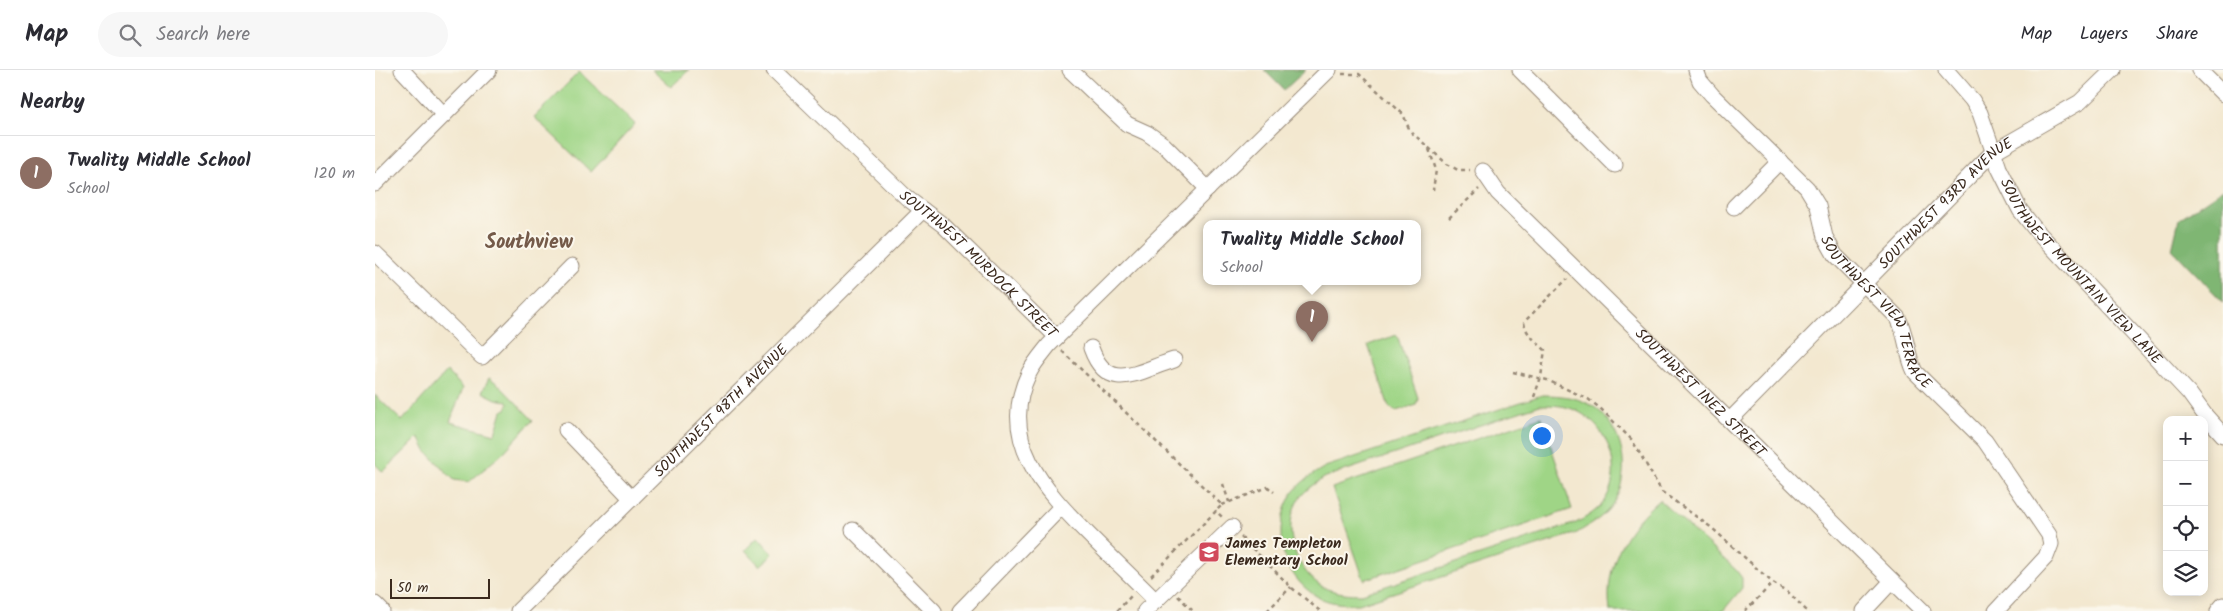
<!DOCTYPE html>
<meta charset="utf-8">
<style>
body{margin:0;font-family:Kalam,sans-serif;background:#f7f7f7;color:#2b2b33}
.controls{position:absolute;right:15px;bottom:15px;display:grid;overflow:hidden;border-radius:10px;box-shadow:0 2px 12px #0003}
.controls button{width:45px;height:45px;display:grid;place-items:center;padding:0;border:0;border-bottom:1px solid #e1e1e2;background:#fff;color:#2b2b33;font:25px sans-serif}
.scale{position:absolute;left:15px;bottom:12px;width:100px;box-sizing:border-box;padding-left:5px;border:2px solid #3b2a1e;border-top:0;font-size:14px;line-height:18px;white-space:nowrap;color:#3b2a1e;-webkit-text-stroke:4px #fbf7ec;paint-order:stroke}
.you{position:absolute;left:1166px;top:365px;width:18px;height:18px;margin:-12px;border:4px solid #fff;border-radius:50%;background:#1a73e8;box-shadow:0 0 0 8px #1a73e833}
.badge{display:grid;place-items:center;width:32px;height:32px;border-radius:50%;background:#d93025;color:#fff;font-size:16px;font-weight:700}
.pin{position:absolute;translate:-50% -41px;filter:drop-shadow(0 1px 2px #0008)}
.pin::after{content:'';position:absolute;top:26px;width:18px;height:15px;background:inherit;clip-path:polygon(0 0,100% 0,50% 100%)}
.popup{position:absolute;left:828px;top:150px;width:218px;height:65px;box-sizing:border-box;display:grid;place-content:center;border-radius:10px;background:#fff;filter:drop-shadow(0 1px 4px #0005);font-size:16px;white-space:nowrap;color:#7c7c81}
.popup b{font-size:19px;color:#2b2b33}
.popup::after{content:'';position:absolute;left:50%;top:100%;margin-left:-10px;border:10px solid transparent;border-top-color:#fff}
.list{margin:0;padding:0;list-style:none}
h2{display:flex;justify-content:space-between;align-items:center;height:65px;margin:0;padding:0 20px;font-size:21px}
h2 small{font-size:16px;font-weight:400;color:#7c7c81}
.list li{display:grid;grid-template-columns:32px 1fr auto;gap:15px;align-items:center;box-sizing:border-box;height:75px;padding:0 20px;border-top:1px solid #e1e1e2}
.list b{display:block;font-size:19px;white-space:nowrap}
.list p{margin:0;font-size:16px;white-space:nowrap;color:#7c7c81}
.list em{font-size:16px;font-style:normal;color:#7c7c81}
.icon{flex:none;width:28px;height:28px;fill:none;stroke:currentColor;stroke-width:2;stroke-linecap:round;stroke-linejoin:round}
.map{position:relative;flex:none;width:1848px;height:541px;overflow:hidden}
header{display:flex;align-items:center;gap:30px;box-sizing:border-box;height:70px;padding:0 25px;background:#fff;border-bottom:1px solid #e1e1e2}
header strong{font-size:24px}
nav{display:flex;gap:28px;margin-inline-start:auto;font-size:18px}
.search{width:350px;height:45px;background:#f7f7f7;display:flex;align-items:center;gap:12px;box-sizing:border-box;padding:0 18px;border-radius:28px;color:#7c7c81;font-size:19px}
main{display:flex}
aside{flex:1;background:#fff}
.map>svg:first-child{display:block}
.green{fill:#9fd586;stroke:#6d8052;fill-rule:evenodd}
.forest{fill:#7fb673;stroke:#5d7048}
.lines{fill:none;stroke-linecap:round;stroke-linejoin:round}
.minor-casing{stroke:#978977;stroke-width:17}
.path{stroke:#978977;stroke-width:2.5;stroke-dasharray:4 4;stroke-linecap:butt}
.minor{stroke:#fff;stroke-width:15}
.labels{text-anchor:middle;stroke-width:4;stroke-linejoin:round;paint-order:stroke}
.street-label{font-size:15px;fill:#3b2a1e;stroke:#fbf7ec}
.poi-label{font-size:15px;font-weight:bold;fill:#3b2a1e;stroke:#fbf7ec;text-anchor:start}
.district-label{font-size:20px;font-weight:bold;fill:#745a49;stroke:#fbf7ec}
</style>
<header>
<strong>Map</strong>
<div class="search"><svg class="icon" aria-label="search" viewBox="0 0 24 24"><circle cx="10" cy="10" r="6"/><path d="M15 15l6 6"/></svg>Search here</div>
<nav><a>Map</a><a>Layers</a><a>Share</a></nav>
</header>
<main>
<aside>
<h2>Nearby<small></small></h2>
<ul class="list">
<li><span class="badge" style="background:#8d6e63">1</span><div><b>Twality Middle School</b><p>School</p></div><em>120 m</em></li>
</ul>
</aside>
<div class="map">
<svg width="1848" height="541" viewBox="0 0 1848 541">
<rect width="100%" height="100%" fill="#fbf7ec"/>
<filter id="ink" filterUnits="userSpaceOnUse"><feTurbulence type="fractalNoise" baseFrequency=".02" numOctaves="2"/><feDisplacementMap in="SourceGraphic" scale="10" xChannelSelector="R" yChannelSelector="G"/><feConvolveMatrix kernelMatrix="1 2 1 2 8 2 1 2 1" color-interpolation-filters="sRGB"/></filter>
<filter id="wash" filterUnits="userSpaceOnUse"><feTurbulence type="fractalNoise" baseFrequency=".0096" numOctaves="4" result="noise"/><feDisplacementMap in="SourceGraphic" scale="20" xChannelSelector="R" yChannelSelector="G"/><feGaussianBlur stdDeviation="1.12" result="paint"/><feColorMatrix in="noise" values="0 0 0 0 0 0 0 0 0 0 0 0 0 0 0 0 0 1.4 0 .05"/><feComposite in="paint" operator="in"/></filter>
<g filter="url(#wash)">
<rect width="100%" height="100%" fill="#f3e8d0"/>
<path class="green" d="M277 0H314L296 17Z
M204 2 260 54 216 102 159 47Z
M1022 265 1043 328 1041 335 1021 341 1014 337 993 275Z
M72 301 88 318 75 352 120 364 127 341 131 339 134 333 132 331 121 329 107 322 114 308 122 313 158 350 129 382 94 412 79 410 51 381 44 367 8 402 0 394V325L27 351Z
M1167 325C1186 325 1206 327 1222 339 1251 363 1258 411 1233 440 1224 450 1213 456 1202 463L984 534C970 534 956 534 943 527 907 507 895 459 917 424 925 412 938 404 950 397ZM1165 335C1177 335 1190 335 1202 341 1235 357 1251 406 1226 435 1219 443 1210 448 1201 453L987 524C974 524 964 523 952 519 920 504 904 455 926 426 933 418 941 412 951 407Z
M1166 347 1197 439 989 510 957 418Z
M1284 430 1361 500 1367 508V518L1348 541H1235C1229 495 1250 458 1284 430Z
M383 467 398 484 385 496 370 480Z"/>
<path class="forest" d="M889 0H931L909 20Z
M1848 119V232L1797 179 1804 149Z"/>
</g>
<g filter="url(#ink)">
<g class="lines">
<g class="minor-casing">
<g id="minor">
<path d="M27 0 69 45"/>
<path id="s1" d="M399 0 532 128 568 155 682 267"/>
<path d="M695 0 752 54 772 63 789 75 833 119"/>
<path d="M1145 0 1240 95"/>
<path id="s2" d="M1321 0 1325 11 1337 25 1432 118 1443 136 1450 167 1460 185 1523 248C1532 265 1531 284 1540 302L1610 371 1674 465 1676 474 1671 487 1621 541"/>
<path id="s3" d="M1571 0 1597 30 1605 43 1624 98 1645 140 1660 159 1814 323 1830 345 1848 365"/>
<path d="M1824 0 1848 24"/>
<path id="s4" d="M1108 101 1123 123 1548 541"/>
<path d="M0 114 114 0"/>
<path d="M1359 137 1405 91"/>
<path d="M0 183 107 287 197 196"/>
<path d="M716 278C733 325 763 301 799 290"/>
<path id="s5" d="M1355 350 1618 82 1705 32 1738 0"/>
<path d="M191 360 257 429"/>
<path d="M478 460 559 541"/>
<path d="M781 531C758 508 735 486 712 463 669 420 622 369 654 303 659 293 667 284 674 275L954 0"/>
<path d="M0 534 7 541"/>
<path id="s6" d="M143 541 548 140"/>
<path d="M585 541 686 437"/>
<path d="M770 541 857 457"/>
<path d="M1489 541 1517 511"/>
<path d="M1843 541 1848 535"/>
</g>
</g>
<path class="path" d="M967 4H984L1028 44 1035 61 1072 94 1083 100H1095
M1054 79 1061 100 1058 120
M1074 148 1104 119
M687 281 847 435 841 441
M1138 302 1172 310 1213 329 1225 338 1257 370 1287 422 1337 458 1398 513 1413 522 1432 541
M1159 327 1166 307 1170 280C1162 272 1150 264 1149 252L1192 209
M848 414 854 432
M847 435 893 417 899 422
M866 467 917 518 945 541
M776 506 841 441 848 448
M803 526 818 541
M742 541 756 526
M892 541 916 517
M1370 541 1397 514"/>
<use href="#minor" class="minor"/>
</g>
</g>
<defs>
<g id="school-square" transform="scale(1.125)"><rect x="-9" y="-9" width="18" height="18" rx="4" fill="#d1495b" stroke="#fbf7ec"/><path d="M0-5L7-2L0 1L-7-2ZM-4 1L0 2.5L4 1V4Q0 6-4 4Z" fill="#fff"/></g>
</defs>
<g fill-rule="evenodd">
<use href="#school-square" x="834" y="482"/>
</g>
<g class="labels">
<g class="street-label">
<text dy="5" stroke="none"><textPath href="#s5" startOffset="306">SOUTHWEST 93RD AVENUE</textPath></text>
<text dy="5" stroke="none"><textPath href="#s1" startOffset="282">SOUTHWEST MURDOCK STREET</textPath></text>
<text dy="5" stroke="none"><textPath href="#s3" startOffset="246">SOUTHWEST MOUNTAIN VIEW LANE</textPath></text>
<text dy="5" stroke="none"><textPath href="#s2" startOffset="309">SOUTHWEST VIEW TERRACE</textPath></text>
<text dy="5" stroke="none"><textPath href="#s4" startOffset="311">SOUTHWEST INEZ STREET</textPath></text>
<text dy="5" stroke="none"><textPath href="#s6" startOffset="285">SOUTHWEST 98TH AVENUE</textPath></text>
</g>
<g class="poi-label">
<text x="850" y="478">James Templeton<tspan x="850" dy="17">Elementary School</tspan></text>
</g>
<g class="district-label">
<text x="154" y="178">Southview</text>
</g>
</g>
</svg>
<div class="controls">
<button>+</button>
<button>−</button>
<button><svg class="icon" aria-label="locate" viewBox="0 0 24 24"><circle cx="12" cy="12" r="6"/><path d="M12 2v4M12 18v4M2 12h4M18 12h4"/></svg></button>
<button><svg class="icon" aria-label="layers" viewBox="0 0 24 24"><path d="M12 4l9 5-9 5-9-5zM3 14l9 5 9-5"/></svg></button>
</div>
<div class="scale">50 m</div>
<div class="you"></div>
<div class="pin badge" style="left:937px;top:272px;background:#8d6e63">1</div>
<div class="popup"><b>Twality Middle School</b>School</div>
</div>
</main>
